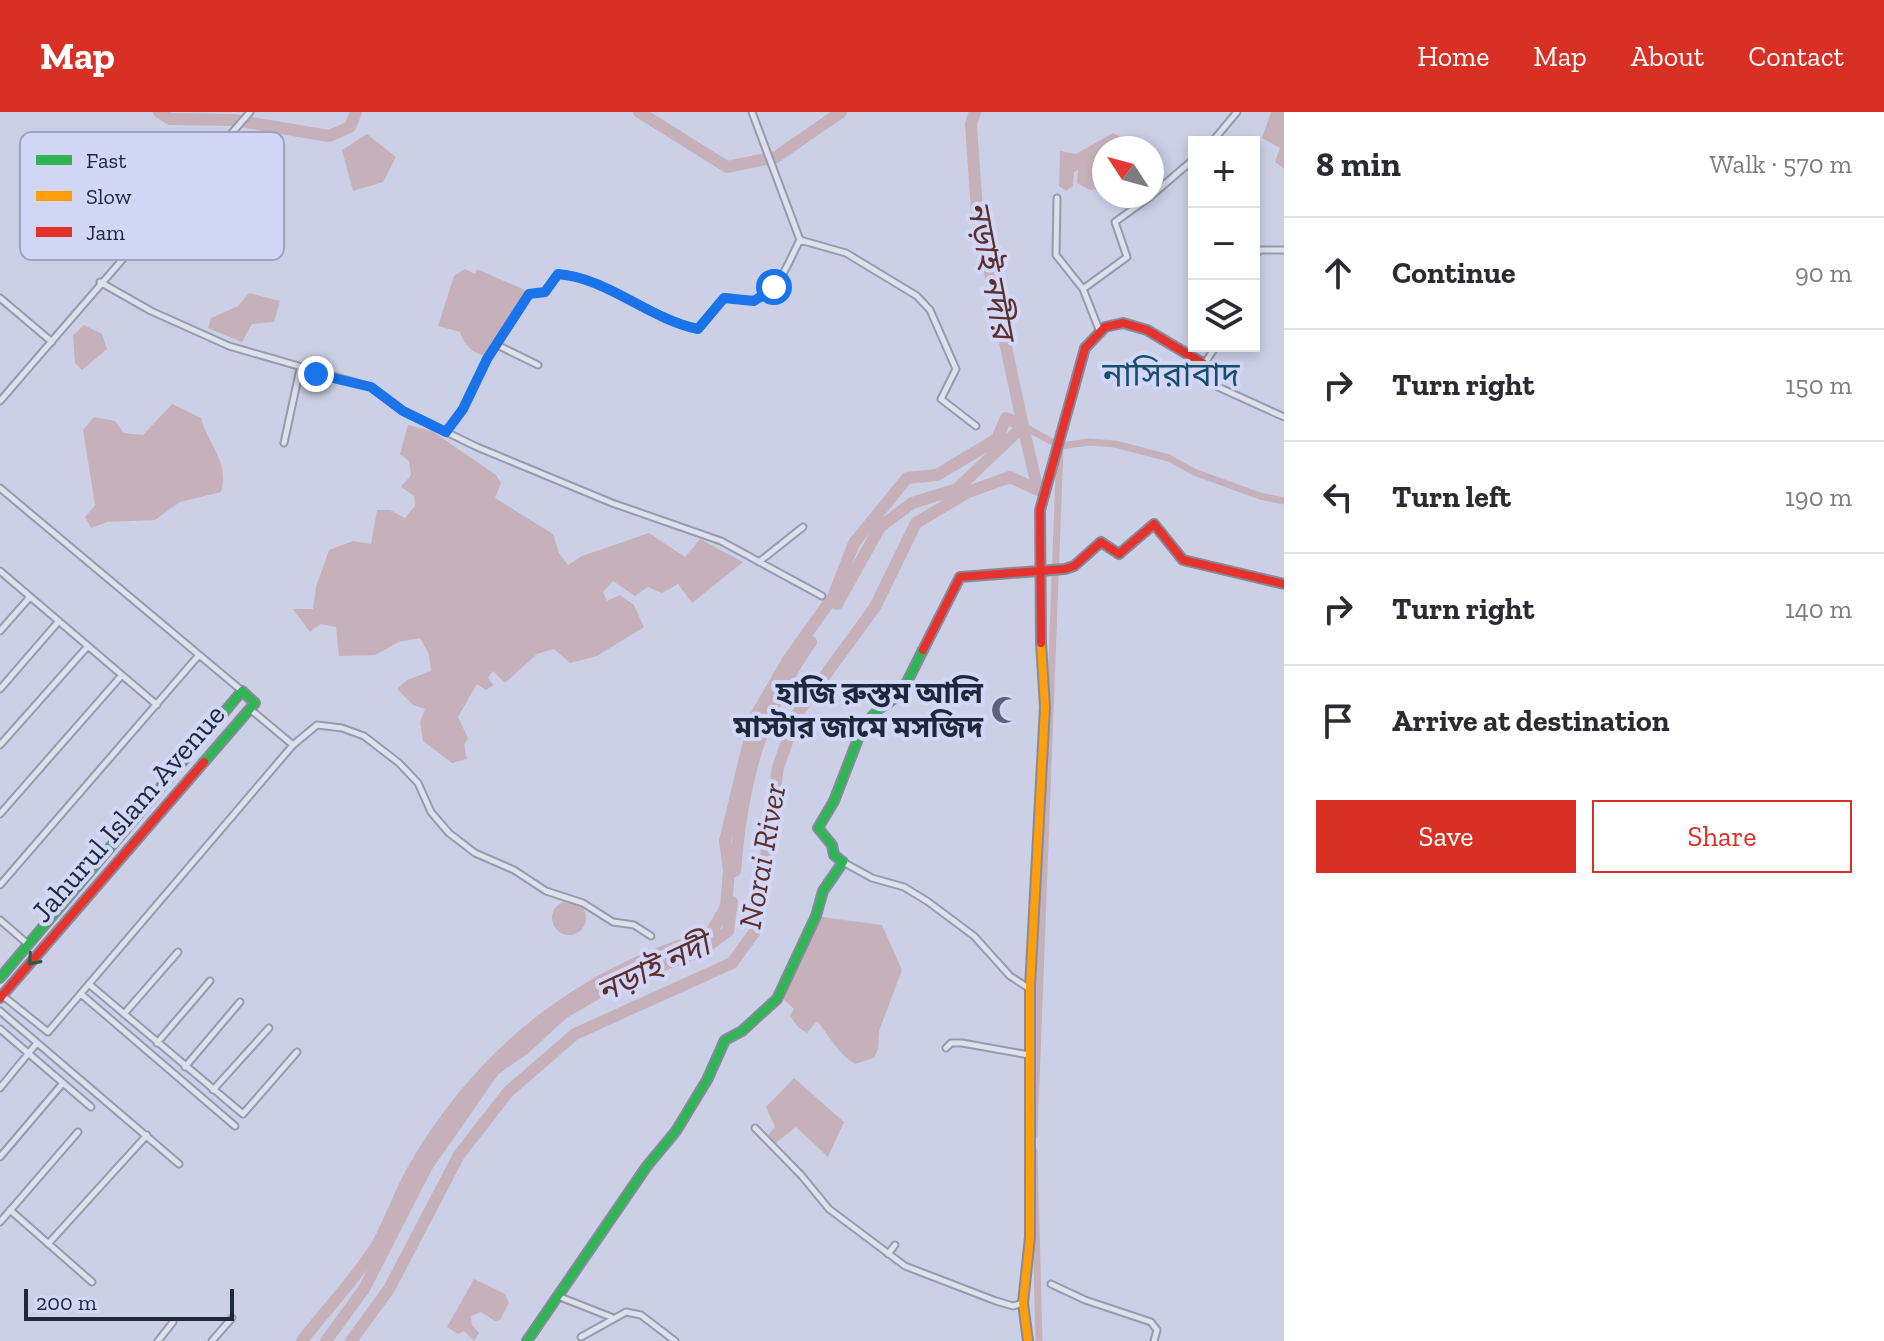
<!DOCTYPE html>
<meta charset="utf-8">
<style>
body{margin:0;font-family:"Zilla Slab","Noto Sans Bengali",serif;background:#f7f7f7;color:#2b2b33}
.controls{position:absolute;right:24px;top:24px;display:grid;overflow:hidden;border-radius:0px;box-shadow:0 4px 12px #0003}
.controls button{width:72px;height:72px;display:grid;place-items:center;padding:0;border:0;border-bottom:2px solid #e1e1e2;background:#fff;color:#2b2b33;font:40px sans-serif}
.compass{position:absolute;left:1092px;top:24px;width:72px;height:72px;border-radius:50%;background:#fff;box-shadow:0 4px 12px #0003;rotate:306deg}
.scale{position:absolute;left:24px;bottom:20px;width:210px;box-sizing:border-box;padding-left:8px;border:4px solid #1d283b;border-top:0;font-size:22px;line-height:28px;white-space:nowrap;color:#1d283b;-webkit-text-stroke:6px #d2d7f8;paint-order:stroke}
.stop{position:absolute;width:24px;height:24px;margin:-18px;border:6px solid #1a73e8;border-radius:50%;background:#fff}
.stop.end{background:#1a73e8;border-color:#fff;box-shadow:0 2px 8px #0008}
.list{margin:0;padding:0;list-style:none}
h2{display:flex;justify-content:space-between;align-items:center;height:104px;margin:0;padding:0 32px;font-size:34px}
h2 small{font-size:26px;font-weight:400;color:#7c7c81}
.list li{display:grid;grid-template-columns:52px 1fr auto;gap:24px;align-items:center;box-sizing:border-box;height:112px;padding:0 32px;border-top:2px solid #e1e1e2}
.list b{display:block;font-size:30px;white-space:nowrap}
.list em{font-size:26px;font-style:normal;color:#7c7c81}
.actions{display:flex;gap:16px;padding:24px 32px}
.actions a{flex:1;padding:18px 0;border:2px solid #d93025;border-radius:0px;text-align:center;font-size:28px;color:#d93025}
.actions .main{background:#d93025;color:#fff}
.icon{flex:none;width:44px;height:44px;fill:none;stroke:currentColor;stroke-width:2;stroke-linecap:round;stroke-linejoin:round}
.map{position:relative;flex:none;width:1284px;height:1229px;overflow:hidden}
header{display:flex;align-items:center;gap:48px;box-sizing:border-box;height:112px;padding:0 40px;background:#d93025;color:#fff}
header strong{font-size:38px}
nav{display:flex;gap:44px;margin-inline-start:auto;font-size:28px}
main{display:flex}
aside{flex:1;background:#fff}
.map>svg:first-child{display:block}
.water{fill:#c6b1bb}
.lines{fill:none;stroke-linecap:round;stroke-linejoin:round}
.canal{stroke:#c6b1bb;stroke-width:7}
.river{stroke:#c6b1bb;stroke-width:12}
.street-casing{stroke:#959bab;stroke-width:9}
.fast-casing{stroke:#868b9b;stroke-width:12}
.slow-casing{stroke:#868b9b;stroke-width:12}
.jam-casing{stroke:#868b9b;stroke-width:12}
.street{stroke:#dee0ee;stroke-width:5}
.fast{stroke:#30b455;stroke-width:8}
.slow{stroke:#ff9f0a;stroke-width:8}
.jam{stroke:#e5322d;stroke-width:8}
.oneway{stroke:#256045}
.route{stroke:#1a73e8;stroke-width:10}
.labels{text-anchor:middle;stroke-width:8;stroke-linejoin:round;paint-order:stroke}
.poi-label{font-size:30px;font-weight:bold;fill:#1d283b;stroke:#d2d7f8;text-anchor:end}
.street-label{font-size:30px;fill:#1d283b;stroke:#d2d7f8}
.water-label{font-size:32px;font-style:italic;fill:#5c2f2b;stroke:#d2d7f8}
.quarter-label{font-size:34px;fill:#194e6a;stroke:#d2d7f8}
.key{fill:#d2d7f8;stroke:#9ca2bf;stroke-width:2}
.key-label{font-size:22px;fill:#1d283b}
</style>
<header>
<strong>Map</strong>
<nav><a>Home</a><a>Map</a><a>About</a><a>Contact</a></nav>
</header>
<main>
<div class="map">
<svg width="1284" height="1229" viewBox="0 0 1284 1229">
<rect width="100%" height="100%" fill="#ccd0e6"/>
<path class="water" d="M1271 0H1284V57L1275 50 1280 36 1262 26Z
M1113 21 1141 36H1104V61L1100 60 1098 77 1090 78 1077 71 1078 58 1074 60 1073 74 1066 79 1059 74 1060 39 1076 42Z
M367 22 396 45 383 70 353 79 342 38Z
M465 157 475 162 477 157 525 178 511 212 497 225 487 244C473 242 464 233 460 220L438 214 454 164Z
M249 181 280 189 274 210 252 212 242 230 208 216 211 206 238 194Z
M84 213 102 222 107 237 82 258 75 251 73 223Z
M172 292 201 306C208 333 230 350 221 380L180 390 155 408 107 410 91 416 85 405 95 393 83 318 94 305 115 309 124 321 143 323Z
M408 313 432 319 496 363 501 371 495 386 553 422 559 441 568 453 582 444 649 421 685 445 700 427 743 450 692 491 678 472 662 481 648 475 635 484 613 469 603 480 607 489 620 483 634 493 644 515 597 544 570 551 554 537 537 542 505 571 493 559 488 566 494 573 486 578 477 572 458 605 468 626 464 633 467 647 452 651 423 629 420 610 425 597 413 593 397 577 407 568 431 559 429 542 420 526 399 530 375 543 339 544 336 515 321 512 310 520 293 497H313L316 475 329 438 353 429 371 432 377 398H390L405 406 415 394 414 384 401 375 411 363 409 349 400 342Z
M552 806a17 17 0 1 1 34 0a17 17 0 1 1-34 0Z
M822 805 882 813 902 858 879 919 878 937 874 946 855 952C838 942 830 925 817 909L807 921 798 915 790 904 794 897 783 887 795 854Z
M794 966 844 1010 828 1045 796 1015 776 1031 768 1023 775 1015 766 995Z
M474 1167 505 1182 509 1191 500 1208 495 1209 481 1200 471 1204 472 1213 479 1221 474 1229 464 1219 458 1222 447 1215Z"/>
<g class="lines">
<path class="canal" d="M1023 314 1060 334 1089 330 1115 332 1169 346 1194 360 1260 384 1284 389
M1034 1023 1060 336
M1034 1039 1039 1229"/>
<path class="river" d="M159 0 170 7 234 8 329 24 350 15 356 0
M639 0 727 55 776 45 841 0
M837 492 880 415 912 391 957 377 1023 314 977 100 971 12 975 0
M735 759C742 672 759 603 811 530
M302 1229C327 1196 355 1168 377 1133 391 1108 400 1080 414 1056 482 939 580 862 709 824L726 795 729 758 725 729 755 605 788 548 833 485 854 431 907 366 937 363 997 327 1006 306 1023 314 1038 378 1010 365 968 380 916 411 875 495 797 602 778 655 756 818 732 851 575 922 508 980 459 1043 389 1177 351 1229
M326 1229 364 1177 427 1054 494 958 524 937 563 901 615 871 701 839 728 819 732 790"/>
<g class="street-casing">
<path id="street" d="M752 0 800 128 846 141 917 184 930 198 956 257 941 287 976 314
M1212 30 1237 0
M1152 83 1194 47
M1057 86 1056 143 1083 177
M1254 144 1260 138H1284
M100 170 151 199 229 234 371 275 403 299 477 335 612 391 721 429 822 484
M0 186 52 230
M1100 220 1083 177 1127 145 1115 110 1151 84
M497 233 538 253
M1216 234 1196 265 1284 305
M0 289 250 0
M446 320 463 297 487 247 529 182 545 180 558 162C608 166 649 206 698 217L724 186C734 185 746 190 755 188 778 183 790 146 800 128
M284 331 300 257
M0 376 241 578
M759 450 803 415
M0 459 157 593
M0 519 30 485
M0 577 59 509
M250 597 293 633
M0 633 88 534
M0 702 122 563
M843 750 872 766 904 775 927 789 974 824 1010 864 1030 877
M0 773 199 543
M0 808 29 833
M90 873 243 1002 297 940
M81 882 235 1014
M3 884 48 920 293 633 317 613 342 616 364 624 399 651 418 671 431 700 449 721 475 741 514 758 546 779 583 791 613 810 634 813 651 824
M0 899 179 1052
M124 902 178 840
M0 917 91 995
M157 931 210 869
M946 936 951 931H962L1029 943
M185 955 240 890
M0 976 37 931
M213 978 269 916
M755 1016 801 1063 829 1097 905 1154 996 1189 1013 1194 1023 1191
M0 1045 63 971
M10 1098 92 1170
M0 1110 78 1020
M48 1132 147 1023
M888 1142 895 1133
M1051 1172 1085 1188 1151 1210 1157 1218 1154 1229
M560 1185 611 1205
M581 1225 626 1200 641 1203 675 1229
M158 1229 173 1210
M212 1229 232 1206"/>
</g>
<g class="fast-casing">
<path id="fast" d="M0 866 242 579 255 591 204 650
M527 1229 647 1054 676 1019 707 968 725 928 742 919 777 887 816 804 823 779 843 750 834 743 832 733 818 716 834 689 863 614 880 596 901 582 923 538"/>
</g>
<g class="slow-casing">
<path id="slow" d="M1028 1229 1023 1191 1030 1125V875L1045 595 1041 531"/>
</g>
<g class="jam-casing">
<path id="jam" d="M1041 531 1040 398 1085 236 1105 215 1123 211 1147 218 1204 252
M923 538 960 465 1065 457 1074 454 1101 430 1119 442 1154 412 1183 448 1284 472
M0 886 204 650"/>
</g>
<use href="#street" class="street"/>
<use href="#fast" class="fast"/>
<use href="#slow" class="slow"/>
<use href="#jam" class="jam"/>
</g>
<defs><path id="oneway-chevron" d="M-2-3.5L2.5 0L-2 3.5" fill="none" stroke-width="1.6" stroke-linecap="round" stroke-linejoin="round" transform="scale(2)"/></defs>
<use class="oneway" href="#oneway-chevron" transform="translate(33 848) rotate(131)"/>
<g class="lines">
<path class="route" d="M316 262 371 275 403 299 446 320 463 297 487 247 529 182 545 180 558 162C608 166 649 207 698 217L724 186 754 189 774 175"/>
</g>
<defs>
<g id="mosque-bare" transform="scale(2.16)"><path d="M3.5-4.9A6 6 0 1 0 3.5 4.9A5 5 0 1 1 3.5-4.9Z" fill="#5a6377" stroke="#d2d7f8" stroke-width="2.5" paint-order="stroke"/></g>
</defs>
<g fill-rule="evenodd">
<use href="#mosque-bare" x="1005" y="598"/>
</g>
<g class="labels">
<g class="poi-label">
<text x="983" y="591">হাজি রুস্তম আলি<tspan x="983" dy="34">মাস্টার জামে মসজিদ</tspan></text>
</g>
<g class="street-label">
<text transform="translate(128 701) rotate(-49)" y="10">Jahurul Islam Avenue</text>
</g>
<g class="water-label">
<text transform="translate(991 158) rotate(79)" y="11">নড়াই নদীর</text>
<text transform="translate(762 744) rotate(-80)" y="11">Norai River</text>
<text transform="translate(653 856) rotate(-25)" y="11">নড়াই নদী</text>
</g>
<g class="quarter-label">
<text x="1171" y="274">নাসিরাবাদ</text>
</g>
</g>
<rect x="20" y="20" width="264" height="128" rx="12" class="key"/>
<rect x="36" y="43" width="36" height="10" fill="#30b455"/>
<rect x="36" y="79" width="36" height="10" fill="#ff9f0a"/>
<rect x="36" y="115" width="36" height="10" fill="#e5322d"/>
<g class="key-label">
<text x="86" y="56">Fast</text>
<text x="86" y="92">Slow</text>
<text x="86" y="128">Jam</text>
</g>
</svg>
<div class="controls">
<button>+</button>
<button>−</button>
<button><svg class="icon" aria-label="layers" viewBox="0 0 24 24"><path d="M12 4l9 5-9 5-9-5zM3 14l9 5 9-5"/></svg></button>
</div>
<svg class="compass" viewBox="-18 -18 36 36"><path d="M0-13l5 13h-10z" fill="#e53935"/><path d="M0 13l5-13h-10z" fill="#7c7c81"/></svg>
<div class="scale">200 m</div>
<div class="stop" style="left:774px;top:175px"></div>
<div class="stop end" style="left:316px;top:262px"></div>
</div>
<aside>
<h2>8 min<small>Walk · 570 m</small></h2>
<ul class="list">
<li><svg class="icon" aria-label="ahead" viewBox="0 0 24 24"><path d="M12 20V5M6 11l6-6 6 6"/></svg><div><b>Continue</b></div><em>90 m</em></li>
<li><svg class="icon" aria-label="right" viewBox="0 0 24 24"><path d="M7 20v-9h11M14 6l5 5-5 5"/></svg><div><b>Turn right</b></div><em>150 m</em></li>
<li><svg class="icon" aria-label="left" viewBox="0 0 24 24"><path d="M17 20v-9H6M10 6l-5 5 5 5"/></svg><div><b>Turn left</b></div><em>190 m</em></li>
<li><svg class="icon" aria-label="right" viewBox="0 0 24 24"><path d="M7 20v-9h11M14 6l5 5-5 5"/></svg><div><b>Turn right</b></div><em>140 m</em></li>
<li><svg class="icon" aria-label="arrive" viewBox="0 0 24 24"><path d="M6 21V4h12l-3 4 3 4H6"/></svg><div><b>Arrive at destination</b></div></li>
</ul>
<div class="actions"><a class="main">Save</a><a>Share</a></div>
</aside>
</main>
